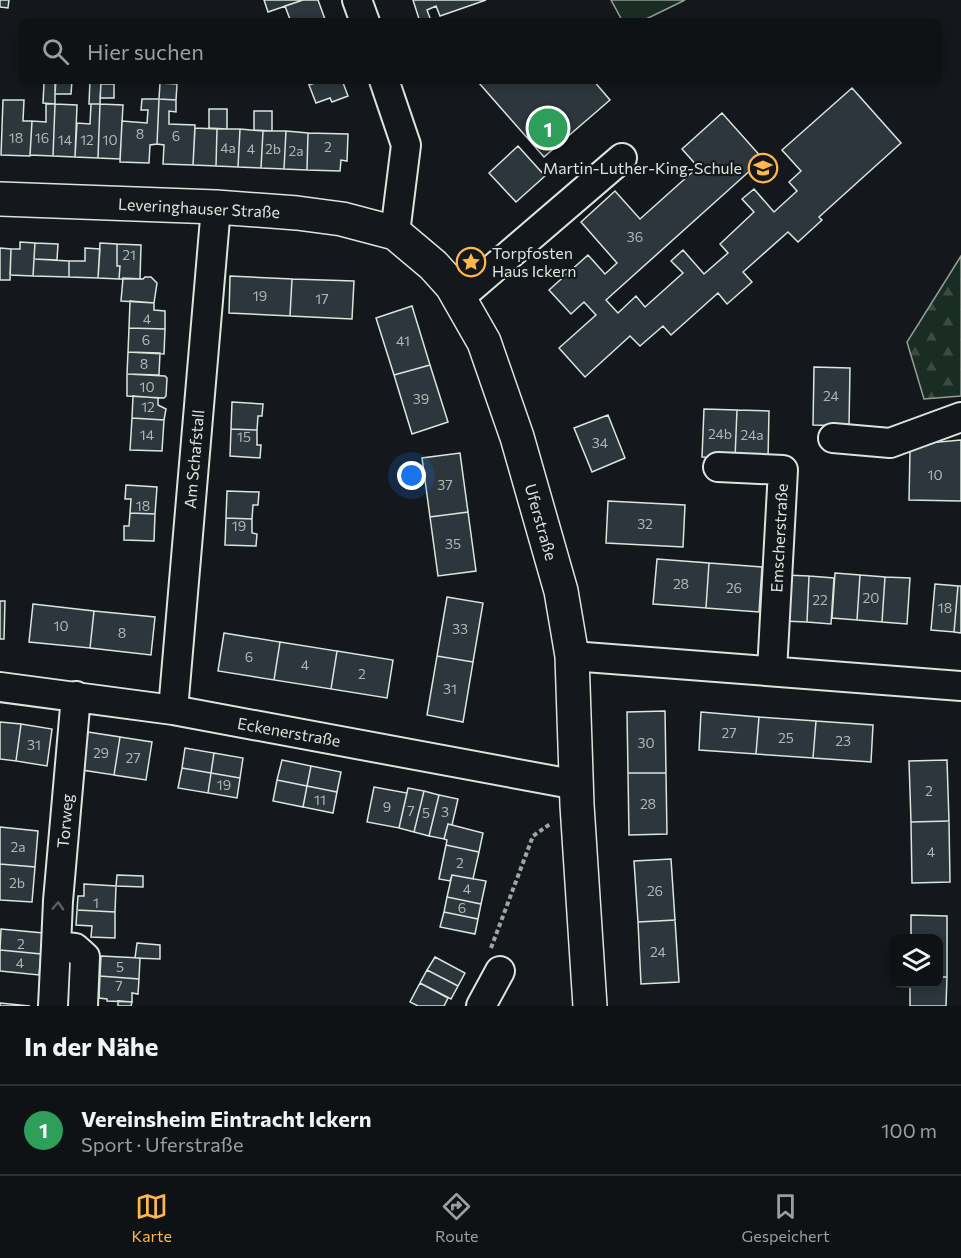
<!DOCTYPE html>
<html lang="de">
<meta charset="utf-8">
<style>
body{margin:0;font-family:Commissioner,sans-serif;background:#1d2022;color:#f1f3f6}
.controls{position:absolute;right:18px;bottom:18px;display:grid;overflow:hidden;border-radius:12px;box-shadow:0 3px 9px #0003}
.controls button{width:54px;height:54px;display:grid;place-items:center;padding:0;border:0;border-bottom:2px solid #2f3234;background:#0f1215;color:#f1f3f6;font:30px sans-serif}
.you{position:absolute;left:412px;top:476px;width:21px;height:21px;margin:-15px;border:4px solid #fff;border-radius:50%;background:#1a73e8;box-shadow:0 0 0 9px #1a73e833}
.badge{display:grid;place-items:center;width:39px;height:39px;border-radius:50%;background:#ffb74d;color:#fff;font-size:20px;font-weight:700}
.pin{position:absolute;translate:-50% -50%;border:3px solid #fff;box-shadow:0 2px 6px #0006}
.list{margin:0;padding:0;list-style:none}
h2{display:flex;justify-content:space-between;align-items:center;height:78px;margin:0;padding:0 24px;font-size:26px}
h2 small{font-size:20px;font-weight:400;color:#9b9ea0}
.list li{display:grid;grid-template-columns:39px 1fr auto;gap:18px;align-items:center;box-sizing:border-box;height:90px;padding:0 24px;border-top:2px solid #2f3234}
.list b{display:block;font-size:22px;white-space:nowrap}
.list p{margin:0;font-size:20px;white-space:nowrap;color:#9b9ea0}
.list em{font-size:20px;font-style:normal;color:#9b9ea0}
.icon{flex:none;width:33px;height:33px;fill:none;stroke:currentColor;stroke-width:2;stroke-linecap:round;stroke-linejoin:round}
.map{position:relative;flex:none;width:961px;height:1006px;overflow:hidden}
.search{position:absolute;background:#0f1215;box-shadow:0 3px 9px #0003;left:18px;right:18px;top:18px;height:66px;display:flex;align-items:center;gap:15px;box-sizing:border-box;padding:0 21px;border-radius:12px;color:#9b9ea0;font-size:22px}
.sheet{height:168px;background:#0f1215}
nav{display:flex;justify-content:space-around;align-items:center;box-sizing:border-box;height:84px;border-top:2px solid #2f3234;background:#0f1215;font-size:16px;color:#9b9ea0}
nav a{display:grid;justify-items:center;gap:3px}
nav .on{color:#ffb74d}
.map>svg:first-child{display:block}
.forest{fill:url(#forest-firs);stroke:#939e99;stroke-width:1.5}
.park{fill:#1a2d24;stroke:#939e99;stroke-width:1.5}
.building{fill:#2c363c;stroke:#d8e6dc;stroke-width:1.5}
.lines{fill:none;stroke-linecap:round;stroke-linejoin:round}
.minor-casing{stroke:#d8e6dc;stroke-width:32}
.major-casing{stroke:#d8e6dc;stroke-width:36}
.path{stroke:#9da8a2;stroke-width:4;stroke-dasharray:4.5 3;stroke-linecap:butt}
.minor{stroke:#14181c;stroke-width:28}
.major{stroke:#14181c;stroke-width:33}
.oneway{stroke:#59605f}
.labels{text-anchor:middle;stroke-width:4.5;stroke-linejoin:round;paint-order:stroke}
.number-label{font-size:14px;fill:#adbab4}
.poi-label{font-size:16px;fill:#d8e6dc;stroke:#14181c;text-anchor:end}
.street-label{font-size:16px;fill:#d8e6dc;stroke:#14181c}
</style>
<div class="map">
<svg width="961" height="1006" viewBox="0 0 961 1006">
<defs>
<pattern id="forest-firs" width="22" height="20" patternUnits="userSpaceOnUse" patternTransform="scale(1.5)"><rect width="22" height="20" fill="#1a2d24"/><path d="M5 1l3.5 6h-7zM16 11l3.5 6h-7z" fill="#3b4b43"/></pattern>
</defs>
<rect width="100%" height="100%" fill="#14181c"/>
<path class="forest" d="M961 256V396L924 399 907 342Z"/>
<path class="park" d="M611 0H685L640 22H623Z"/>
<path class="building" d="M0 0H9L8 8 0 7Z
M264 0H303L268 12Z
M303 0H318L326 22H291L285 6Z
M413 0H486L440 16 436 6 427 10 430 18 420 22Z
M56 80H72L71 94H55Z
M90 80H101L100 104H89Z
M308 80H324L309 85Z
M324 80H342L348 96 332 102 330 98 316 103 309 85Z
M483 80H593L610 100 544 157 479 83Z
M44 83H55V104L43 103Z
M160 83 177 84 176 100 159 99Z
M101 84H114V98H100Z
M852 88 901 143 819 217 822 220 798 242 788 232 743 272 752 282 727 304 718 293 671 335 663 326 640 346 630 336 585 377 559 348 596 315 584 302 571 314 549 290 588 255 605 274 617 263 581 222 615 191 640 219 698 167 682 149 722 113 763 159 606 300 618 313 636 296 645 307 683 273 671 261 683 250 704 274 728 253 720 244 754 212 742 199 754 189 774 212 797 191 789 182 801 171 782 150Z
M142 99H159L157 144 150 145 149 163 120 162 122 121 147 123 148 110H141Z
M159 99 176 100V112L169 111V124L195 125 193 165 163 164 164 145 157 144Z
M3 100H24L23 121H32L30 156 1 155Z
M46 104H55L53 156 30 155 32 121 46 122Z
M55 104 77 105 75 157 53 156Z
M91 104H100L98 158 75 157 77 123 90 124Z
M100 104 123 105 120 159 98 158Z
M209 109H227V129L209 128Z
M254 111H272V131L254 130Z
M195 128 217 129 216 166 193 165Z
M217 129H240L238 167 216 166Z
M240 129 263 131 261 168 238 167Z
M263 131H286L284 169 261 168Z
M286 131 308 133 307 170 284 169Z
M308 133 348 134 347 161 341 160 340 171 307 170Z
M518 146 545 176 516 202 489 173Z
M20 242 35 243 33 276 10 275 11 249H20Z
M35 243 58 244 57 260 34 259Z
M100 243 117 244V266H120L119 279 98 278Z
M117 244 141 245 140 279H119L120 266H117Z
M0 248 11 249 10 280H0Z
M85 248 100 249 98 278 69 277V261H85Z
M34 259 69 261V277L33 276Z
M230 276 292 279 290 316 229 313Z
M145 277H151L157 283 154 303 121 301 123 278 143 279Z
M292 279 354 281 352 319 290 316Z
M130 301 154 303V310L165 311V329L129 328Z
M412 306 430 365 394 375 376 318Z
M129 328 165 329 164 354 128 352Z
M128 352 160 353 159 375 127 374Z
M430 365 448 422 412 434 394 375Z
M814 367 850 368 849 426 813 425Z
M127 374 165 376 167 378 166 396 164 398 127 396Z
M133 396 158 398V405L166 409 164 420 132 418Z
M232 402 263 404 262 416H258L257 430 231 429Z
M704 409 737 410 735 458 702 457Z
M737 410 769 411 768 460 735 458Z
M608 415 625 458 592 472 574 428Z
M132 418 164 420 162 451 130 450Z
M231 429 257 430V445H261L260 458 230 456Z
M961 440V501L909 500 910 451 928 443Z
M460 453 468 512 430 517 422 458Z
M126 485 157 487 155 514 130 513 131 499H125Z
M227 491 259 492 258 505H253L252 519 226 518Z
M608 501 685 505 683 547 606 543Z
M468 512 476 571 438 576 430 517Z
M130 513 155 514 154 541 124 540V526H129Z
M226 518 252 519V533L257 534 256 546 225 545Z
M657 559 709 563 706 608 653 604Z
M709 563 762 567 759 612 706 608Z
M835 573 860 575 857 620 832 618Z
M785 575 809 576 807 622 782 621Z
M860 575 885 577 882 622 857 620Z
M809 576 834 578 831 624 807 622Z
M885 577 910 578 907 624 882 622Z
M935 584 958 586 954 632 931 630Z
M958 586H961V633L954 632Z
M447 597 483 603 473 662 437 656Z
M0 601H5L4 639H0Z
M33 604 94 611 90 648 29 642Z
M94 611 155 617 151 655 90 648Z
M224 633 280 642 274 680 218 671Z
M280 642 337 651 331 689 274 680Z
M337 651 393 660 387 698 331 689Z
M437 656 473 662 463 722 427 715Z
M665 711 666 773H628L627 712Z
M701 712 759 717 756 754 699 750Z
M759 717 816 721 813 758 756 754Z
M816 721 873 725 871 762 813 758Z
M0 722 21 724 16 761 0 759Z
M21 724 52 729 47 766 16 761Z
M88 732 120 737 114 775 82 770Z
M120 737 152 742 146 780 114 775Z
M185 748 214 753 211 773 182 768Z
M214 753 243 758 240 778 211 773Z
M282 760 311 766 307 786 277 780Z
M947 760 949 821 911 822 909 761Z
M311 766 341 772 337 792 307 786Z
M182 768 211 773 208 793 178 788Z
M211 773 240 778 237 798 208 793Z
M628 773H666L667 834 629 835Z
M277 780 307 786 303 807 273 801Z
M307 786 337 792 333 813 303 807Z
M374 787 407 793 399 828 367 822Z
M408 788 424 791 414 832 399 828Z
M424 791 439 795 429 836 414 832Z
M439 795 458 799 452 825 448 824 444 839 429 836Z
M949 821 950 882 912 883 911 822Z
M448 824 483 833 479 852 446 845 447 840 444 839Z
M0 827 38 831 35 867 0 864Z
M446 845 479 852 473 879 452 875 450 881 439 879Z
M671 859 675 920 638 922 634 861Z
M0 864 35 867 32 902 0 900Z
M117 875 143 876V887L116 886Z
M452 875 486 881 481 904 447 897Z
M84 884 116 886 115 912 77 910 78 896H84Z
M447 897 481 904 478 919 444 912Z
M77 910 115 912V938L91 937 92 926 76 925Z
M444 912 478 919 475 934 440 927Z
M911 915 947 916V977H938V938H911Z
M675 920 679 982 641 984 638 922Z
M1 929 43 933 41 954 0 950Z
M137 943 160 945V959L135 958Z
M0 950 41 954 39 975 0 971Z
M101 956 140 958 139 979 100 976Z
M435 957 465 973 458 986 427 970Z
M427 970 458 986 451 999 420 983Z
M100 976 139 979 138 994 132 993V1002L107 1001V999L99 998Z
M938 977H947L946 1006H910V984H938Z
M420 983 448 998 444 1006H418L410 1002Z
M118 1001 132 1002 131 1006H118Z
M0 1003 30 1006H0Z"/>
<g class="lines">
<g class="minor-casing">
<path id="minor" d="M357 0 365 22
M384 80 406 145 395 233
M459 298 622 158
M833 438 890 443 961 417
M718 467 783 470 772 671
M572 656 961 686
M0 687 173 710 577 785
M76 696 58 901 56 946 75 948 85 957 83 1006
M173 710 216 207
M53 1006 56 946
M481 1006 500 971"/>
</g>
<g class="major-casing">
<path id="major" d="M0 199 216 207 297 213 342 219 395 233 433 265 452 286 484 342 517 437 561 591 572 656 577 805 590 1006"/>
</g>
<path class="path" d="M491 948 533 836 550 824"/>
<use href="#minor" class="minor"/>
<use href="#major" class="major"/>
</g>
<defs><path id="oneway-chevron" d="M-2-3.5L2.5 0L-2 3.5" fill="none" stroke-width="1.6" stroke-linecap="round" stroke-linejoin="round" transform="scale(1.5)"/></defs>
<use class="oneway" href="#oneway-chevron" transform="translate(58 906) rotate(-87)"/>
<defs>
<g id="school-ring" transform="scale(1.5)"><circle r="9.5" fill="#14181c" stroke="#ffb74d" stroke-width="1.5"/><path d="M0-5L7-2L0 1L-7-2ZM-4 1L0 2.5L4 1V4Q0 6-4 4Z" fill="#ffb74d"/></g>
<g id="sight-ring" transform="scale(1.5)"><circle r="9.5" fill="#14181c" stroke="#ffb74d" stroke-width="1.5"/><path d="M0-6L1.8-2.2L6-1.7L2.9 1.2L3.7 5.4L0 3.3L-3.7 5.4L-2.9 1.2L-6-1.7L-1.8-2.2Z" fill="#ffb74d"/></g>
</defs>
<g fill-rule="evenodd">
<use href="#school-ring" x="763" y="168"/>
<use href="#sight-ring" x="471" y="262"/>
</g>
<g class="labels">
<g class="number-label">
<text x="140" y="139">8</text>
<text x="176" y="141">6</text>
<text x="16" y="143">18</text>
<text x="42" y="143">16</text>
<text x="65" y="145">14</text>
<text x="87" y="145">12</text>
<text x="110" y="145">10</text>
<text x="328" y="152">2</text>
<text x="228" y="153">4a</text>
<text x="251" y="154">4</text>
<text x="273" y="154">2b</text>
<text x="296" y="156">2a</text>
<text x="635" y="242">36</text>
<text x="129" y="260">21</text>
<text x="260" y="301">19</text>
<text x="322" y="304">17</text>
<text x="147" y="324">4</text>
<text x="146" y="345">6</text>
<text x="403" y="346">41</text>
<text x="144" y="369">8</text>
<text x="147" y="392">10</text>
<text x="831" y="401">24</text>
<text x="421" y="404">39</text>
<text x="148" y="412">12</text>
<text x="720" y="439">24b</text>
<text x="147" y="440">14</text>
<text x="752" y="440">24a</text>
<text x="244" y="442">15</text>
<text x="600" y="448">34</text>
<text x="935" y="480">10</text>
<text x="445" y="490">37</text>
<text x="143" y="511">18</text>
<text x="645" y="529">32</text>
<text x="239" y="531">19</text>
<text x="453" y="549">35</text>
<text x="681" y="589">28</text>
<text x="734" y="593">26</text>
<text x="871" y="603">20</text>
<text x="820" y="605">22</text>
<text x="945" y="613">18</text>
<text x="61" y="631">10</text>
<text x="460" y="634">33</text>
<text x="122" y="638">8</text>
<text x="249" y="662">6</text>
<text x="305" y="670">4</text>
<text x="362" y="679">2</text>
<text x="450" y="694">31</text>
<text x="729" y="738">27</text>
<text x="786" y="743">25</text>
<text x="843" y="746">23</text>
<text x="646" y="748">30</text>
<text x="34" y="750">31</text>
<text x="101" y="758">29</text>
<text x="133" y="763">27</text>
<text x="224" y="790">19</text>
<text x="929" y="796">2</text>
<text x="320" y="805">11</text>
<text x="648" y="809">28</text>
<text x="387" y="812">9</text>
<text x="411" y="816">7</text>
<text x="445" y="817">3</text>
<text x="426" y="818">5</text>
<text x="18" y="852">2a</text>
<text x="931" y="857">4</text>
<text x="460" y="868">2</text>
<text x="17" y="888">2b</text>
<text x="467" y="894">4</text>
<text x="655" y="896">26</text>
<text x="96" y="908">1</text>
<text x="462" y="913">6</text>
<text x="21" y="949">2</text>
<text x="658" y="957">24</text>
<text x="20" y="968">4</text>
<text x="120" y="972">5</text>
<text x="119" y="991">7</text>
</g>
<g class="poi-label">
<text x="742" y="174">Martin-Luther-King-Schule</text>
<text x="492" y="259" text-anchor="start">Torpfosten<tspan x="492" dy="18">Haus Ickern</tspan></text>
</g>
<g class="street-label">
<text transform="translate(199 208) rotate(3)" y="6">Leveringhauser Straße</text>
<text transform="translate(194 459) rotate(-85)" y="6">Am Schafstall</text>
<text transform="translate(541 522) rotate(74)" y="6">Uferstraße</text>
<text transform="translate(779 538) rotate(-87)" y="6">Emscherstraße</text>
<text transform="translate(289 732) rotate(10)" y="6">Eckenerstraße</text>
<text transform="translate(65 821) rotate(-85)" y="6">Torweg</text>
</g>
</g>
</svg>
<div class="controls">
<button><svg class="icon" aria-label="layers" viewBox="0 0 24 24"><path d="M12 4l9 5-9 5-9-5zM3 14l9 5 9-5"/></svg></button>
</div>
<div class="you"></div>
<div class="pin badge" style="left:548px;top:128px;background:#2e9e5b">1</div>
<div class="search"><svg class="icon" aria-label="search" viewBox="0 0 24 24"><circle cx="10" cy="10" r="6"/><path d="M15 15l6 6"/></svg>Hier suchen</div>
</div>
<section class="sheet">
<h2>In der Nähe<small></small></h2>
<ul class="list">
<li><span class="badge" style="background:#2e9e5b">1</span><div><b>Vereinsheim Eintracht Ickern</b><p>Sport · Uferstraße</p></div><em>100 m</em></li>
</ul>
</section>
<nav>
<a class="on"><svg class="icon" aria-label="map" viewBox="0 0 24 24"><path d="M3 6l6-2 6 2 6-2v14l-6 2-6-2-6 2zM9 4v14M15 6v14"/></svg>Karte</a>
<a><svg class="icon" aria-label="directions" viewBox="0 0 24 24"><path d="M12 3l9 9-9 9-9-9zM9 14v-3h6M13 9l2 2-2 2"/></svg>Route</a>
<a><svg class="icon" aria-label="saved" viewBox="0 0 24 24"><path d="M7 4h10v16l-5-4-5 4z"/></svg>Gespeichert</a>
</nav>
